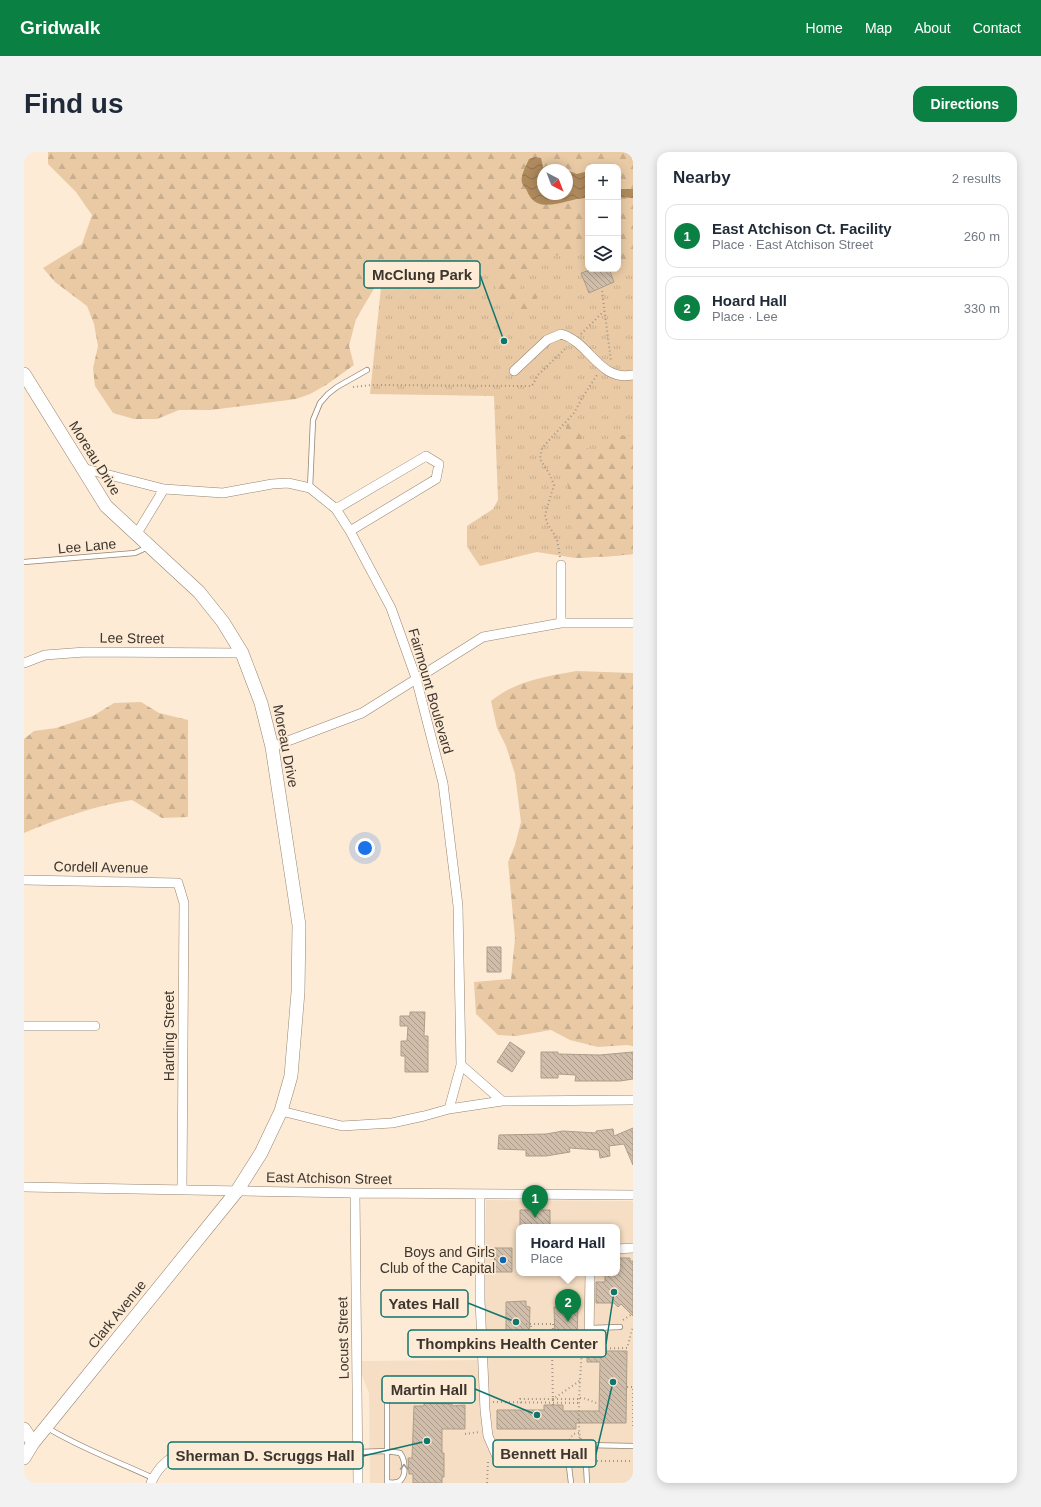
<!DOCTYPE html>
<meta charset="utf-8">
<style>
body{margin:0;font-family:Arial,sans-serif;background:#f2f2f3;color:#1f2937}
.controls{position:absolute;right:12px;top:12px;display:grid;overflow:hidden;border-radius:8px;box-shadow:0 2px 10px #0003}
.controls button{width:36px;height:36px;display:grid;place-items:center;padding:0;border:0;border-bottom:1px solid #e0e1e3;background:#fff;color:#1f2937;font:20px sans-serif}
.compass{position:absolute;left:513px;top:12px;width:36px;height:36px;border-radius:50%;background:#fff;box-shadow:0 2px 10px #0003;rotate:138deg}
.you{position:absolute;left:341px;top:696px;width:14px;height:14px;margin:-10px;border:3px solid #fff;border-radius:50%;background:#1a73e8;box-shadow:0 0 0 6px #1a73e833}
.badge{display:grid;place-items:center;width:26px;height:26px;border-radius:50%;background:#0b8043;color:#fff;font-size:13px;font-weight:700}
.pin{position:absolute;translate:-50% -33px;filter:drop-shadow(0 1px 2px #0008)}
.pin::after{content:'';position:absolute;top:21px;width:14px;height:12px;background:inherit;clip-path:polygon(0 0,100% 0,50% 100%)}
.popup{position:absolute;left:492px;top:1072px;width:104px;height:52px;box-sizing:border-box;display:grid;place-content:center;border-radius:8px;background:#fff;filter:drop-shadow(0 1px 3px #0005);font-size:13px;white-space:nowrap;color:#747a83}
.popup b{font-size:15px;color:#1f2937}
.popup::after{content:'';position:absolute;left:50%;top:100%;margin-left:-8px;border:8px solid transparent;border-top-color:#fff}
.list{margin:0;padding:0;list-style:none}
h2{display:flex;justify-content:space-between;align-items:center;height:52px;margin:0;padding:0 16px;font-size:17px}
h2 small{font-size:13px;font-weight:400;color:#747a83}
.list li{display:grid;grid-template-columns:26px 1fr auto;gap:12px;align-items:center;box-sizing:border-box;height:64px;margin:0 8px 8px;padding:0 8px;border:1px solid #e0e1e3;border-radius:12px}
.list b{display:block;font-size:15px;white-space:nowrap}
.list p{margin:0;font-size:13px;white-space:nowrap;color:#747a83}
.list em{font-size:13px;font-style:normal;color:#747a83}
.icon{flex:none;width:22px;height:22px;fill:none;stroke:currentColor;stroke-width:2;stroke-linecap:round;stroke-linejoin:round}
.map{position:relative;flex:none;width:609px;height:1331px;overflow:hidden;border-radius:12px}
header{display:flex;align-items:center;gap:24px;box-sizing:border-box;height:56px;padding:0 20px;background:#0b8043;color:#fff}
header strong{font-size:19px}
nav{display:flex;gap:22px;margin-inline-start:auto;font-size:14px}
.intro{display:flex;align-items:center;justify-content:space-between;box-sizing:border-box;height:96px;padding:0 24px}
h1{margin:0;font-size:28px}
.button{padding:10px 18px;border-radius:12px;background:#0b8043;color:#fff;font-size:14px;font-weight:700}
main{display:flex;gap:24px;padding:0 24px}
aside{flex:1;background:#fff;border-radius:12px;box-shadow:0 2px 10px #0003}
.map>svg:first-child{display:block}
.built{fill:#f5dec3;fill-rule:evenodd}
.grass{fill:url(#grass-tufts);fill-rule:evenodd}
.forest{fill:url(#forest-firs);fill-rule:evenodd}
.water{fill:url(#water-waves)}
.building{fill:url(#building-back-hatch);stroke:#ad9d89}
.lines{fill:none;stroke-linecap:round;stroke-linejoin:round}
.lane-casing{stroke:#958572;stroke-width:6}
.street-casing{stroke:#958572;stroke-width:10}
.secondary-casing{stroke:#958572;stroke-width:14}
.path{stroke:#a29586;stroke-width:2;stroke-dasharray:1 3;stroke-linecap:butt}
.lane{stroke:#fff;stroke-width:4.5}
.street{stroke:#fff;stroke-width:9}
.secondary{stroke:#fff;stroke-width:13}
.oneway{stroke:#9e9a96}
.poi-dot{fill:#0966b3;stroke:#fdebd6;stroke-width:1.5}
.labels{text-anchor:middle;stroke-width:3.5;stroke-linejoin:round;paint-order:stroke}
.street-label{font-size:14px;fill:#3d362e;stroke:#fdebd6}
.poi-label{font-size:14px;fill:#3d362e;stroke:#fdebd6;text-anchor:end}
.leader{fill:none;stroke:#0f766e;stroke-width:1.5}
.callout-dot{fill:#0f766e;stroke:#fdebd6;stroke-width:1.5}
.callout{fill:#fdebd6;stroke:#0f766e;stroke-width:1.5}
.callout-label{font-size:15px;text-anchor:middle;font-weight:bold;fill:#3d362e}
</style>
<header>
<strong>Gridwalk</strong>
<nav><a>Home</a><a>Map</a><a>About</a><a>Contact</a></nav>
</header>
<div class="intro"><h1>Find us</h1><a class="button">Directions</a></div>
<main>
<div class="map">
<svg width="609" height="1331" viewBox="0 0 609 1331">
<defs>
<pattern id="grass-tufts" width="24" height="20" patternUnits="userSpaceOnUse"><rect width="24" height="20" fill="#e9caa5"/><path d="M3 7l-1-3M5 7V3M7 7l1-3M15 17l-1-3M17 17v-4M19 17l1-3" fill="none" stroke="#c9ae8e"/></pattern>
<pattern id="forest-firs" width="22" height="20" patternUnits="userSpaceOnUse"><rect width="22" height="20" fill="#e9caa5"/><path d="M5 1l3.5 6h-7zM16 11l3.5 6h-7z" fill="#c9ae8e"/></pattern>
<pattern id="water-waves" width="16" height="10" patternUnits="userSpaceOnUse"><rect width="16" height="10" fill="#af8a5d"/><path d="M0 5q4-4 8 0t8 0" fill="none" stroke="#90724d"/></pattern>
<pattern id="building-back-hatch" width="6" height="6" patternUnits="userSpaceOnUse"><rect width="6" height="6" fill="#d0beaa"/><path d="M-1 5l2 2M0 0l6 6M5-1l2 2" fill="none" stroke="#aa9b8b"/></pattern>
</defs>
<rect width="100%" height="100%" fill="#fdebd6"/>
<path class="built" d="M462 1048 609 1049V1331H346L345 1241 337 1221V1209L463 1208 460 1143ZM495 1075H593V1121H495Z"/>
<path class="grass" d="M609 0V402L590 404 551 406 513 400 456 414 443 395V374L469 357 474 348 470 244 346 242 357 135 333 103 335 32ZM564 15H594V117H564ZM519 18H543V42H519Z"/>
<path class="forest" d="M24 0H609V109L596 116 594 114V15H564V98L517 106 499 121 496 138 520 137 501 163 485 162 472 140 471 123 461 113 435 112 408 123 386 121H369L351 135 332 167 325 194 330 213 302 233 286 242 272 247 187 258H155L133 267H110L89 261 71 234 69 216 74 194 70 172 63 154 31 130 19 116 58 92 68 63 52 40 24 12ZM519 18H543V42H519Z
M543 271 555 277 560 294 572 301 595 283 609 284V402L590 404 551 406 547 388 548 365 545 340 540 317 539 290Z
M552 519 609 521V894L603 893 574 895 546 888 527 878 492 884 474 883 452 862 450 830 487 827 491 786 484 710 491 693 497 670 491 622 482 594 473 576 467 549C493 528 521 525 552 519Z
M117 550 135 561 164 568V665L138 666 108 648C71 654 35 666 0 681V587L10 579 32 576 69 564 90 551Z"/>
<path class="water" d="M511 5 517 6 519 15 522 18H519V42H543V20L545 19 553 22 564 19V46C543 45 514 66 503 39 502 36 499 34 498 31 496 24 502 14 505 7Z
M594 37H609V46L594 45Z"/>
<path class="building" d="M569 117H585L590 130 565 141 557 121Z
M463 795H477V820H463Z
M386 860H401L400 884H404V920H381V904H377V889H383L384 874H376V864H386Z
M486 890 501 900 488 920 473 910Z
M517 900H534V902L576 903 609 900V927L596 929H551L552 923 534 922V926H517Z
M609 976V1013L600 992 585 994 586 1004 576 1006 575 998 545 996 546 1000 522 1004H502V998L474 997 475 983 522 982 539 979 572 981V979L589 977 590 984Z
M496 1058H526V1073L496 1074Z
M470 1096H488V1120H471Z
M594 1106H606V1109H609V1164L597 1152 594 1155 590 1151H572V1130H581V1121H593Z
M548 1147 547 1149H554L553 1194 539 1195V1194H533V1188H531L530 1155H533V1149Z
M502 1149V1154L506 1155 505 1188H502V1193H496V1195H488V1193H482V1150Z
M563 1199H603L602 1271H552V1277H473V1258H520V1253H539V1259H575L576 1210H563Z
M400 1251 428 1252V1254L441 1253V1277H418V1301H420V1325H418V1331H389V1322H385L384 1306H388L390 1254H400Z"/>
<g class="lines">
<g class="lane-casing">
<path id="lane" d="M286 336 289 268 296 251 304 242 313 235 343 218
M0 410 111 401 124 395
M566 1176 596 1175
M22 1275C56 1296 93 1309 129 1326
M334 1300 363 1299V1331
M474 1307 544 1306 547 1331
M363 1330C367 1331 372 1331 376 1329 383 1323 381 1307 376 1301L363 1299V1233L425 1235
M563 1331 561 1293 609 1294"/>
</g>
<g class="street-casing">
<path id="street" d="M490 219 523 188 537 182C566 190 575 230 609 223
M58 316 140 337 199 341 248 332 264 331 286 336 312 357 326 379 367 456 392 526 419 631 434 754 437 913 425 957
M312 357 402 304 415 312 412 327 326 379
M112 383 140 337
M537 471V413
M0 511 21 503 61 500 218 501
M248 595 338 561 459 485 537 471H609
M0 728 154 731 160 751 158 1037
M0 874H71
M437 913 478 949
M257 959 318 974 368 971 400 964 425 957 478 949 609 948
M0 1035 331 1041 609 1043
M331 1041 334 1331
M456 1042V1148L461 1258 464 1284 474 1307
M593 1097 609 1096
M565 1185 566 1121
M127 1331C134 1314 149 1301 167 1298L334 1300"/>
</g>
<g class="secondary-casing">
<path id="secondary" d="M0 222 82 354 175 440 199 470 218 501 237 551 248 595 275 773 274 840 267 924 257 959 237 1001 213 1039 22 1275 9 1291 0 1306
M0 1277 9 1291"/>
</g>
<path class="path" d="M578 139 587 209
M557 182 580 159
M329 235 348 233 508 234 514 223 543 195
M536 405 533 387 523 371 521 363 530 333 526 323 516 307 518 296 550 261 558 246 573 223
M599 1168 608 1162
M502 1172H533
M529 1172 528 1197 529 1253
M467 1189H474V1196H507V1172
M528 1197 558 1198
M558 1197 603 1196 609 1175
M603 1235H609
M609 1237V1277
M556 1246C564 1246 569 1251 575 1251
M529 1247H556
M469 1250 556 1251
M497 1251 496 1247H529L557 1228
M441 1282 455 1280
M557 1287C552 1278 557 1213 558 1198L560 1193
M553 1293V1288L556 1285
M541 1299 543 1292 549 1282 555 1281
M569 1309H609
M463 1331 464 1310"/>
<use href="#lane" class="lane"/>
<use href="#street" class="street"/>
<use href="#secondary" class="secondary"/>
</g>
<defs><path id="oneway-chevron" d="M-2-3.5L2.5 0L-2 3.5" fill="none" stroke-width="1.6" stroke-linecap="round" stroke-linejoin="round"/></defs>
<use class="oneway" href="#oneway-chevron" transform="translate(380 1315) rotate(-90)"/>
<circle class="poi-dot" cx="479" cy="1108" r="4"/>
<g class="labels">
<g class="street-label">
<text transform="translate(71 306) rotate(58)" y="5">Moreau Drive</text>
<text transform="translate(63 394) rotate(-5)" y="5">Lee Lane</text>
<text transform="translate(108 486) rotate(1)" y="5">Lee Street</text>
<text transform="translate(407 539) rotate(74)" y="5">Fairmount Boulevard</text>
<text transform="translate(262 594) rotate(79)" y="5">Moreau Drive</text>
<text transform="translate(77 715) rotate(1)" y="5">Cordell Avenue</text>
<text transform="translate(145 884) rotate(-90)" y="5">Harding Street</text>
<text transform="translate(305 1026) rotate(1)" y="5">East Atchison Street</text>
<text transform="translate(93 1162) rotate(-51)" y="5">Clark Avenue</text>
<text transform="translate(319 1186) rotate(-91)" y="5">Locust Street</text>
</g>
<g class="poi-label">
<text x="471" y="1105">Boys and Girls<tspan x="471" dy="16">Club of the Capital</tspan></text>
</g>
</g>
<path class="leader" d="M480 189L456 123M492 1170L444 1151M590 1140L582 1192M513 1263L451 1237M589 1230L572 1302M403 1289L339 1304"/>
<g class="callout-dot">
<circle cx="480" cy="189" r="4"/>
<circle cx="492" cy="1170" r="4"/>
<circle cx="590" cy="1140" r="4"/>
<circle cx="513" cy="1263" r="4"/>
<circle cx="589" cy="1230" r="4"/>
<circle cx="403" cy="1289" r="4"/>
</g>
<g class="callout">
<rect x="340" y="109" width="116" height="27" rx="4"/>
<rect x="357" y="1138" width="87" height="27" rx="4"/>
<rect x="384" y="1178" width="198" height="27" rx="4"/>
<rect x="358" y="1224" width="93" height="27" rx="4"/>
<rect x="469" y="1288" width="103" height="27" rx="4"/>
<rect x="144" y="1290" width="195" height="27" rx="4"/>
</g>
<g class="callout-label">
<text x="398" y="128">McClung Park</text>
<text x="400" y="1157">Yates Hall</text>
<text x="483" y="1197">Thompkins Health Center</text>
<text x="405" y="1243">Martin Hall</text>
<text x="520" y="1307">Bennett Hall</text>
<text x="241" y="1309">Sherman D. Scruggs Hall</text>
</g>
</svg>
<div class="controls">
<button>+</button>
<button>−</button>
<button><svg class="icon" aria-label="layers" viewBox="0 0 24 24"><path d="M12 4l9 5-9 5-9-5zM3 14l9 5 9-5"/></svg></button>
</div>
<svg class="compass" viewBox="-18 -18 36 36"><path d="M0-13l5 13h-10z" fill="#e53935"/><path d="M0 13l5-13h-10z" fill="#747a83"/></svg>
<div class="you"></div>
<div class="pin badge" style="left:511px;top:1066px">1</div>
<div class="pin badge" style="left:544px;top:1170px">2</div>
<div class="popup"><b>Hoard Hall</b>Place</div>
</div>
<aside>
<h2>Nearby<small>2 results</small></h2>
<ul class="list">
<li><span class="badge">1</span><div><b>East Atchison Ct. Facility</b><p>Place · East Atchison Street</p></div><em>260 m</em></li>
<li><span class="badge">2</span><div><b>Hoard Hall</b><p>Place · Lee</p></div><em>330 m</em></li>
</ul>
</aside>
</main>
